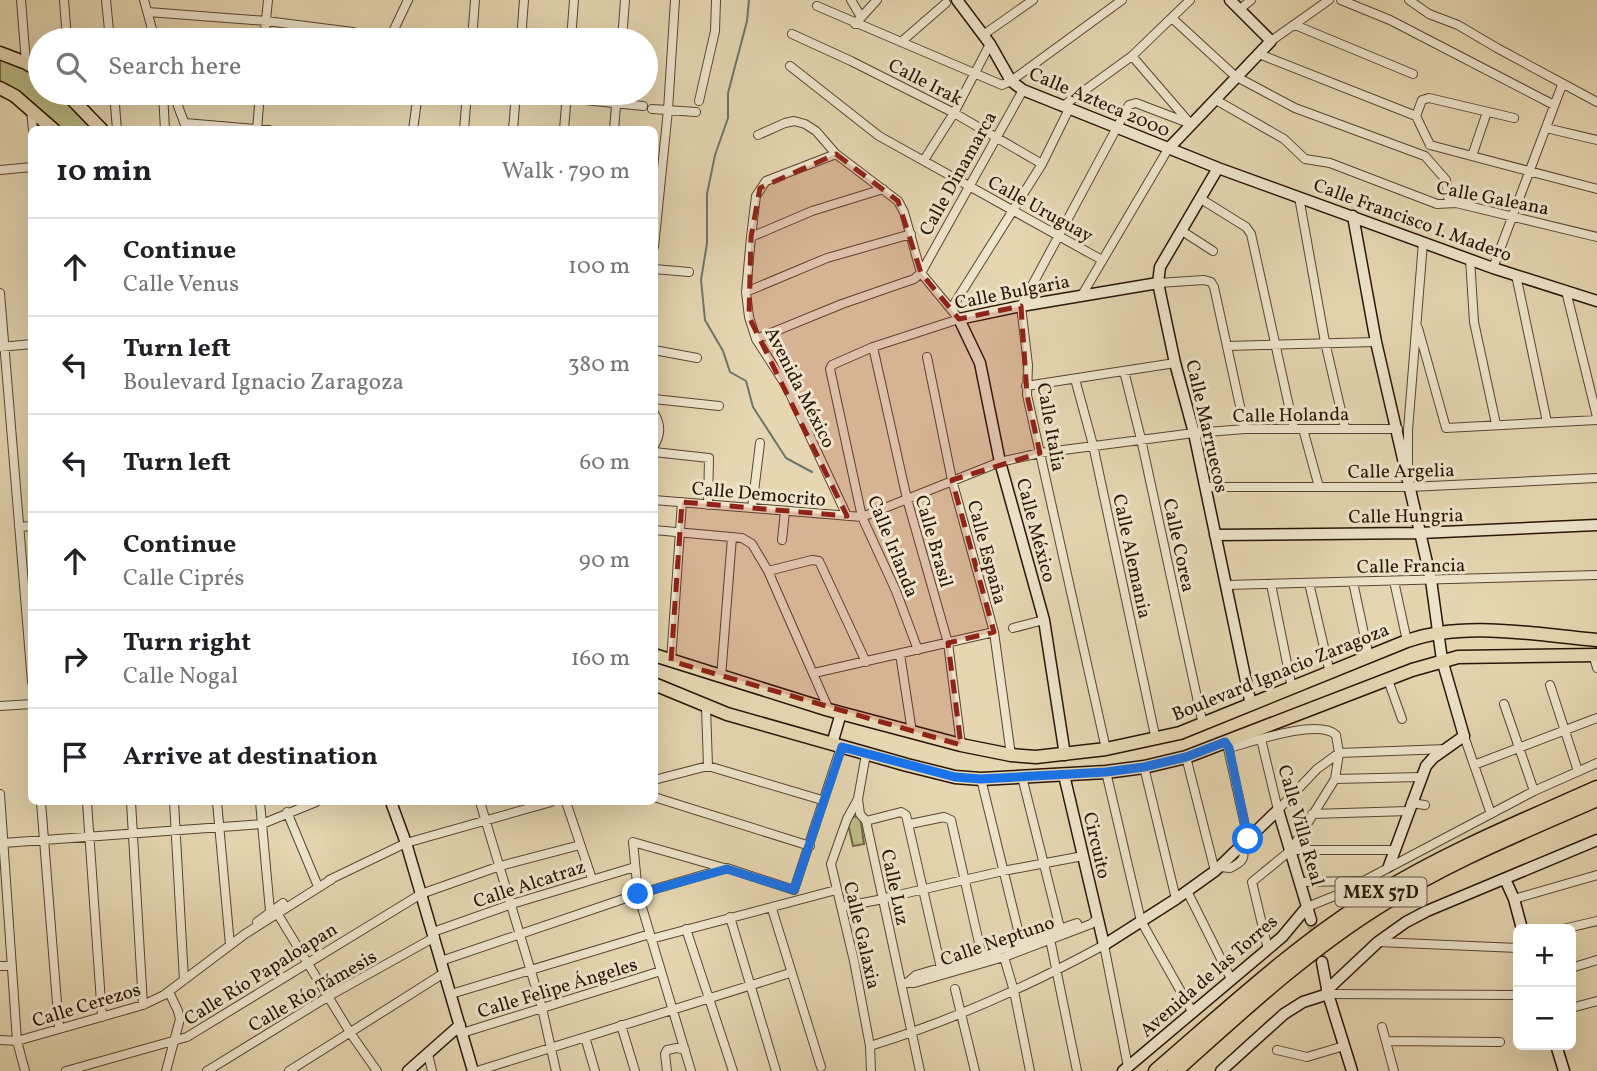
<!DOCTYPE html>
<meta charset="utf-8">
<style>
body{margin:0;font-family:Vollkorn,serif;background:#f6f6f6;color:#202124}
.controls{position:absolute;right:21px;bottom:21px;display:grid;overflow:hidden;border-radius:10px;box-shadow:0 7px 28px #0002}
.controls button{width:63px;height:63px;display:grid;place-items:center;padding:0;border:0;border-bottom:2px solid #e0e0e0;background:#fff;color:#202124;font:35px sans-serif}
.stop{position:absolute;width:21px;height:21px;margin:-16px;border:5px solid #1a73e8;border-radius:50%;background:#fff}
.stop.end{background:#1a73e8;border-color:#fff;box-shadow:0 2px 7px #0008}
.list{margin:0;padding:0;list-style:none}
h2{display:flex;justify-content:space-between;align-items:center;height:91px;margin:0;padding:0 28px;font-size:30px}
h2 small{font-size:23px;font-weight:400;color:#757577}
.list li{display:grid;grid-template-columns:46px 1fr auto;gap:21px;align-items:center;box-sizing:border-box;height:98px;padding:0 28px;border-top:2px solid #e0e0e0}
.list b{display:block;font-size:26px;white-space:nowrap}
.list p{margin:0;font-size:23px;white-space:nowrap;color:#757577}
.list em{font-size:23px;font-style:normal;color:#757577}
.icon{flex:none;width:38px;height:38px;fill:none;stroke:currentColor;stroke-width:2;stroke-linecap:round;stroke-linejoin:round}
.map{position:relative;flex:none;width:1597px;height:1071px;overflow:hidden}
.search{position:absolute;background:#fff;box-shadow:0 7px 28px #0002;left:28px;top:28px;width:630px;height:77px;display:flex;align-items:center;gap:18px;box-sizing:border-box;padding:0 24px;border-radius:38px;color:#757577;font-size:26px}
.panel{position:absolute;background:#fff;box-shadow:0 7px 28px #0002;left:28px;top:126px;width:630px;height:679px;border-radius:10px}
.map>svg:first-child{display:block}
.park{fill:#bdbc87;stroke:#736846;stroke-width:2}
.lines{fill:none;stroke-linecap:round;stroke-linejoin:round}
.stream{stroke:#6b766e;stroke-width:2}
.secondary-tunnel{stroke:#c0b090;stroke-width:10;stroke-dasharray:10 5;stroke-linecap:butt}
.street-casing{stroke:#584531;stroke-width:10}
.secondary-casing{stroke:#291406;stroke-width:13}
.primary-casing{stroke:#291406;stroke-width:15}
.highway-casing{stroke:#291406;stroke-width:17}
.street{stroke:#efe5cd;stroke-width:8}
.secondary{stroke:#efe5cd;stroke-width:10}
.primary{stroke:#e6d7b2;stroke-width:12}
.highway{stroke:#e6d7b2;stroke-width:14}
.route{stroke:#1a73e8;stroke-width:9}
.marked{fill:#8f2418;fill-opacity:0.2;stroke:#8f2418;stroke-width:5;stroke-dasharray:14 9;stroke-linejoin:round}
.labels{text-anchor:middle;stroke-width:6;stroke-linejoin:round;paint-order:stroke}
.shield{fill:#efe5cd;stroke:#645342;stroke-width:2}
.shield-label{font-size:18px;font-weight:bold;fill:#291406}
.street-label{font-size:19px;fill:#291406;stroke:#efe5cd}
</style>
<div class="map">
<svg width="1597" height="1071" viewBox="0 0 1597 1071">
<rect width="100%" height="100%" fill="#e6d7b2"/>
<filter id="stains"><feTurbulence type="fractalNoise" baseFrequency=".00286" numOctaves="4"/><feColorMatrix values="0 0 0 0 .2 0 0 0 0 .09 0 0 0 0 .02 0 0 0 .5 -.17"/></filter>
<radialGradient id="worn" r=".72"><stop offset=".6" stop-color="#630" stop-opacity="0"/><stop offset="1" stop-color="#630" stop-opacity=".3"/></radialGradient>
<path class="park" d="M0 56 40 75V93H61L100 129H62L31 102 0 83Z
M860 815 864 844 853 846 847 819Z"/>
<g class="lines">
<path class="stream" d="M749 0 747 21 728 93V118L715 155 707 194V243L701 280 705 320 723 351 730 372 746 381 753 407 786 458 812 472"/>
<path class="secondary-tunnel" d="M1311 920 1322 962"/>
<g class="street-casing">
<path id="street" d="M21 0 26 63
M64 0 67 40
M106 0 110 40
M144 0 155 40
M851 0 861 17
M1341 0 1390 20 1554 105
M1409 0 1429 14 1458 25 1497 48 1597 102
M817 6 1002 85 1011 81 1122 0
M1239 10 1251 0
M148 12 266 21 353 32
M1173 19 1235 76 1295 108 1425 156 1446 180 1449 202
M855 24 877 0
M1295 25 1413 74
M792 34 851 61 954 113 1042 164
M983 35 1033 0
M264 40 268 0
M389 40 408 0
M472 40 475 0
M521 40 524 0
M571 40 574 0
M622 40 625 0
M1271 41 1329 0
M901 42 946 3
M1259 54 1416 116
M1132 56 1189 122
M790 66 879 136 1102 260
M114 93 117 130
M163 93 165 130
M173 93 187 130
M1216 100 1284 139 1305 159 1330 163 1437 204 1456 203 1597 237
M699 101 715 31 716 0
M1063 106 1132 56 1190 0
M31 109 33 130
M652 109 696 112
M185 123 269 130
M1546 128 1597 140
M257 130 260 93
M413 130 418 93
M464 130 467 93
M513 130 516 93 643 106
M564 130 567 93
M614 130 617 93
M758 135 785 123 794 121 805 124 816 131 836 154 898 201 904 212 921 273 959 319 873 347 832 365 830 369 862 517 896 591 918 650
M1430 145 1597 189
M1430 145 1416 116 1422 100 1429 98 1514 118
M836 154 766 181 756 196 751 237 746 292 749 317 756 339 787 387 847 516
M1472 156 1487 112
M924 160 954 113 990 44
M0 170 32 167
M1299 197 1325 342 1345 428
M1201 199 1246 227 1251 234 1294 429
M1182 231 1213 251
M751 237 812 211 883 189
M654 247 668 110 675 0
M1470 259 1474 322 1496 424
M1493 268 1562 85
M654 269 689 272
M1516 275 1547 422
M1158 283 1204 280 1211 282 1214 287 1245 429
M1566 291 1597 417
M746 292 827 258 911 234
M0 293 32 682
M1082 295 1168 149
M951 309 1042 164 1069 109
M1418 328 1446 428 1597 420
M756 339 842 304 914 279 921 273 1023 90
M1227 346 1376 342
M0 347 32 344
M873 347 907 499 948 643 961 745
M654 350 697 358
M927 357 952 480 994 632 1011 755
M1124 371 1141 439 1203 725
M1075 379 1093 445 1156 740
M1026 386 1175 363
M654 399 719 406
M654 413C661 425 661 434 654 446
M1303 429 1319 487
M654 452 709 458 708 505
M1408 468V430L1423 242
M1205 487H1409L1597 478
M654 500 862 517 1000 462 1040 453 1194 433 1245 429H1398
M752 508 760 443
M19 527 32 526
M654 530 742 538 752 544 768 571 829 710
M782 540 785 511
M768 571 812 560 819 561 866 662
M1394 581 1407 641
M1353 582 1369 657
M1309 583 1330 673
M1271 584 1292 688
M1226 585 1597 575
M1013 628 1044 620
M900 654 912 732
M1593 654 1597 668
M671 661 682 502
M814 673 994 632
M721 677 732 537
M1388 680 1402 719
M1550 685 1578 771
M1504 704 1534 791
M0 706 32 704
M706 707 708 766
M1464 736 1491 814
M1261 739 1278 810
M1227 744 1248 839
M1229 748C1251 742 1319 718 1336 735L1339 753 1335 779 1291 850
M1106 749 1027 395 1028 365 1021 306 1129 105 1136 103 1191 124
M866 754 858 799 847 819 831 864 854 961 870 1046 871 1071
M1186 757 1215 871
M1474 765 1597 718
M708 766 822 800
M1144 767 1176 899
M1106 772 1141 921 1193 1013
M1022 777 1060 928
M981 779 1021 942
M1335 779 1421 777
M654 780 708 766
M0 794 17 1041 25 1071
M654 797 810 846
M858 799 860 814 866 821 920 1071
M41 802 59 1028
M87 802 102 1017
M131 802 143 1005
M174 802 184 980
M217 802 230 945
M260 802 270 911
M480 802 542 1008 556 1071
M566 802 592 879
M1411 803 1425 805
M1278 810 1317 769 1339 753 1446 749
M287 812 317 884
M1312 814 1408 811
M866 821 901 812 906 815 941 968
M910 824 944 817 951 820 982 956
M3 843 262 824 316 802
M1220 867 1230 868C1243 862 1246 858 1242 845
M329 880 406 843 551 802
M1300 882 1360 881
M1187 891 1231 979
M881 899 1003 871 1083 856
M1514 899 1597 875
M841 907 878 900
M1307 907 1337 895 1534 791 1597 763
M772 909 821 1067
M277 913 351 1034 377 1071
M730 917 776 1071
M257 922 283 903
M686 929 733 1071
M1563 929 1597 921
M433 932 512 904 635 867
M651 939 836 890
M1050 939 1077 1071
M1378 942 1518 948
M1268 949 1252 882 1291 850H1395
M1004 957 1014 991 1030 1071
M441 961 638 894 727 868 794 890 841 747
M0 966H12
M1571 968 1597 960
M908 982 916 975 982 956 1077 923
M901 983H914L1004 957 1091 924 1098 918
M955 989 975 1071
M451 994 650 934
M1328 994 1518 995
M1571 1008 1597 1001
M621 1025 635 1071
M1382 1027 1394 1071
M462 1033 661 971
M585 1037 595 1071
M0 1040 17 1041 143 1005 164 995 245 934 332 879
M1386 1041 1500 1042
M870 1046C951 1021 1029 986 1104 945L1128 1067
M1277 1050 1307 1057 1344 1046
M428 1054 432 1071
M66 1071 187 1037 421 894 500 866 580 845
M166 1071 180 1019 178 1011 169 992
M207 1071 329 996 435 937
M289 1071 444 973
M477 1071 790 973
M667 1071 665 1054 667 1050 677 1048 685 1050
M691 1071 638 894 633 842 724 868"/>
</g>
<g class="secondary-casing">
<path id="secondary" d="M957 0 990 44 1011 81 1023 90 1218 168 1493 268 1597 301
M1168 149 1271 41 1230 0
M1218 168 1160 267 1158 283 1175 363 1194 433 1251 705
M1353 216 1376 342 1431 580 1442 660 1464 736 1433 758 1426 766 1389 866
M1215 535 1420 533 1597 525
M832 744 841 713
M1065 755 1044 620 1000 462 980 363 959 319 1021 306 1158 283
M1064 775 1104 945 1176 899 1215 871 1278 810 1311 920
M391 802 406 843 473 1071
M1505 879 1514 899 1522 929
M1322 962 1328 994 1352 1071
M1327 990 1378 942 1406 922 1427 911 1597 840
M1556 1045 1564 1071
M408 1071 460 1025
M1123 1071 1282 937 1307 907
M1221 1071 1284 1014 1303 1002 1328 994"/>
</g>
<g class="primary-casing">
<path id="primary" d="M0 53 26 63 40 71
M0 88 15 96 54 130
M66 93 102 130
M654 655 829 710 961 745 1011 755 1036 757 1106 749 1180 733 1407 641C1465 620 1536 635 1597 640
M654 684 727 714 907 765 955 777 981 779 1106 772 1144 767 1186 757 1412 670 1458 657 1597 655"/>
</g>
<g class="highway-casing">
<path id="highway" d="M1156 1071C1227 1010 1297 944 1377 895 1447 852 1523 821 1597 788
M1175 1071C1241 1012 1306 951 1382 904 1449 861 1525 831 1597 799"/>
</g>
<use href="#street" class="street"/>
<use href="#secondary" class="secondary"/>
<use href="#primary" class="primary"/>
<use href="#highway" class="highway"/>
</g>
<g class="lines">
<path class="route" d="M638 894 727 869 794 890 842 747 955 777 981 779 1106 772 1144 767 1186 757 1225 742 1229 748 1248 839"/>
</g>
<path class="marked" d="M836 154 898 201 921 273 959 319 1021 306 1027 395 1040 453 952 480 994 632 948 643 961 745 671 661 682 502 847 516 749 317 751 237 760 188Z"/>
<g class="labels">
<rect class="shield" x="1335.5" y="877.5" width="91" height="29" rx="5"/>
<g class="shield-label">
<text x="1381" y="898">MEX 57D</text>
</g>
<g class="street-label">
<text transform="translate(926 81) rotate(27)" y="7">Calle Irak</text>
<text transform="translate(1100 101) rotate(23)" y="7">Calle Azteca 2000</text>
<text transform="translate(957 173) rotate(-61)" y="7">Calle Dinamarca</text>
<text transform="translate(1493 197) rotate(11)" y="7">Calle Galeana</text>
<text transform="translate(1041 208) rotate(29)" y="7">Calle Uruguay</text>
<text transform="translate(1413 219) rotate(20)" y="7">Calle Francisco I. Madero</text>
<text transform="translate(1012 291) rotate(-11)" y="7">Calle Bulgaria</text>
<text transform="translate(801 387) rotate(63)" y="7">Avenida México</text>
<text transform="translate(1291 414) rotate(-1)" y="7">Calle Holanda</text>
<text transform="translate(1208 426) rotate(77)" y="7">Calle Marruecos</text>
<text transform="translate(1052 427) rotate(80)" y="7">Calle Italia</text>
<text transform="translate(1401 470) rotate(-1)" y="7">Calle Argelia</text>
<text transform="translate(759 493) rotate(5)" y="7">Calle Democrito</text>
<text transform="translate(1406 515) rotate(-1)" y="7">Calle Hungria</text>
<text transform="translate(1037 530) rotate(75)" y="7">Calle México</text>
<text transform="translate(935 541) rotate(74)" y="7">Calle Brasil</text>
<text transform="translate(1180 545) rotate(78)" y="7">Calle Corea</text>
<text transform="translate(894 546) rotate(68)" y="7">Calle Irlanda</text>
<text transform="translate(988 552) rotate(75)" y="7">Calle España</text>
<text transform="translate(1133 556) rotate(78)" y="7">Calle Alemania</text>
<text transform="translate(1411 565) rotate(-1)" y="7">Calle Francia</text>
<text transform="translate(1280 671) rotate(-22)" y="7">Boulevard Ignacio Zaragoza</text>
<text transform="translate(1302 825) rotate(74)" y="7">Calle Villa Real</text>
<text transform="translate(1098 845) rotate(77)" y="7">Circuito</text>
<text transform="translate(529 883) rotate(-18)" y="7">Calle Alcatraz</text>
<text transform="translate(896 887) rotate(78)" y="7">Calle Luz</text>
<text transform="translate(863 935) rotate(77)" y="7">Calle Galaxia</text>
<text transform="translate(997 940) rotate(-19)" y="7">Calle Neptuno</text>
<text transform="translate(260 973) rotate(-32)" y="7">Calle Río Papaloapan</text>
<text transform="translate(1208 975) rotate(-41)" y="7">Avenida de las Torres</text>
<text transform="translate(557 987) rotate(-17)" y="7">Calle Felipe Ángeles</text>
<text transform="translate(312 990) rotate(-30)" y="7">Calle Río Támesis</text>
<text transform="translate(86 1004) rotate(-17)" y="7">Calle Cerezos</text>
</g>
</g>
<rect width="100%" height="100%" filter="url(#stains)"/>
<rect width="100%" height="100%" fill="url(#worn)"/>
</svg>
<div class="controls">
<button>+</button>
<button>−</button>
</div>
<div class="stop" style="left:1248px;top:839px"></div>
<div class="stop end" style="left:638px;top:894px"></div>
<div class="search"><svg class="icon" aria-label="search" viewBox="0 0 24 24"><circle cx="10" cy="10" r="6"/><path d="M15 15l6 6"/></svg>Search here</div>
<section class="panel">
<h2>10 min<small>Walk · 790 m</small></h2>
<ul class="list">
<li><svg class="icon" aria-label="ahead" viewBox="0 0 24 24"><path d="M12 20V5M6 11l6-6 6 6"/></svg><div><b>Continue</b><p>Calle Venus</p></div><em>100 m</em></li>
<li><svg class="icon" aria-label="left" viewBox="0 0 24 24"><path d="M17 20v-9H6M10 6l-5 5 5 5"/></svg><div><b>Turn left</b><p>Boulevard Ignacio Zaragoza</p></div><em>380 m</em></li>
<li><svg class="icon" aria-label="left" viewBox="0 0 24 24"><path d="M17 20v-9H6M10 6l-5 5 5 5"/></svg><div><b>Turn left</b></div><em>60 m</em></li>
<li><svg class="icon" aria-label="ahead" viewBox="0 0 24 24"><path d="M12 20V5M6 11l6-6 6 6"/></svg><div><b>Continue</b><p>Calle Ciprés</p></div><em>90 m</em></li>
<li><svg class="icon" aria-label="right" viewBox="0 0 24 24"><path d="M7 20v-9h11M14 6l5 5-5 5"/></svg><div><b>Turn right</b><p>Calle Nogal</p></div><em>160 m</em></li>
<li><svg class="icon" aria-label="arrive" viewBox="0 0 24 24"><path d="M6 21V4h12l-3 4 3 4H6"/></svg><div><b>Arrive at destination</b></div></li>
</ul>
</section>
</div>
